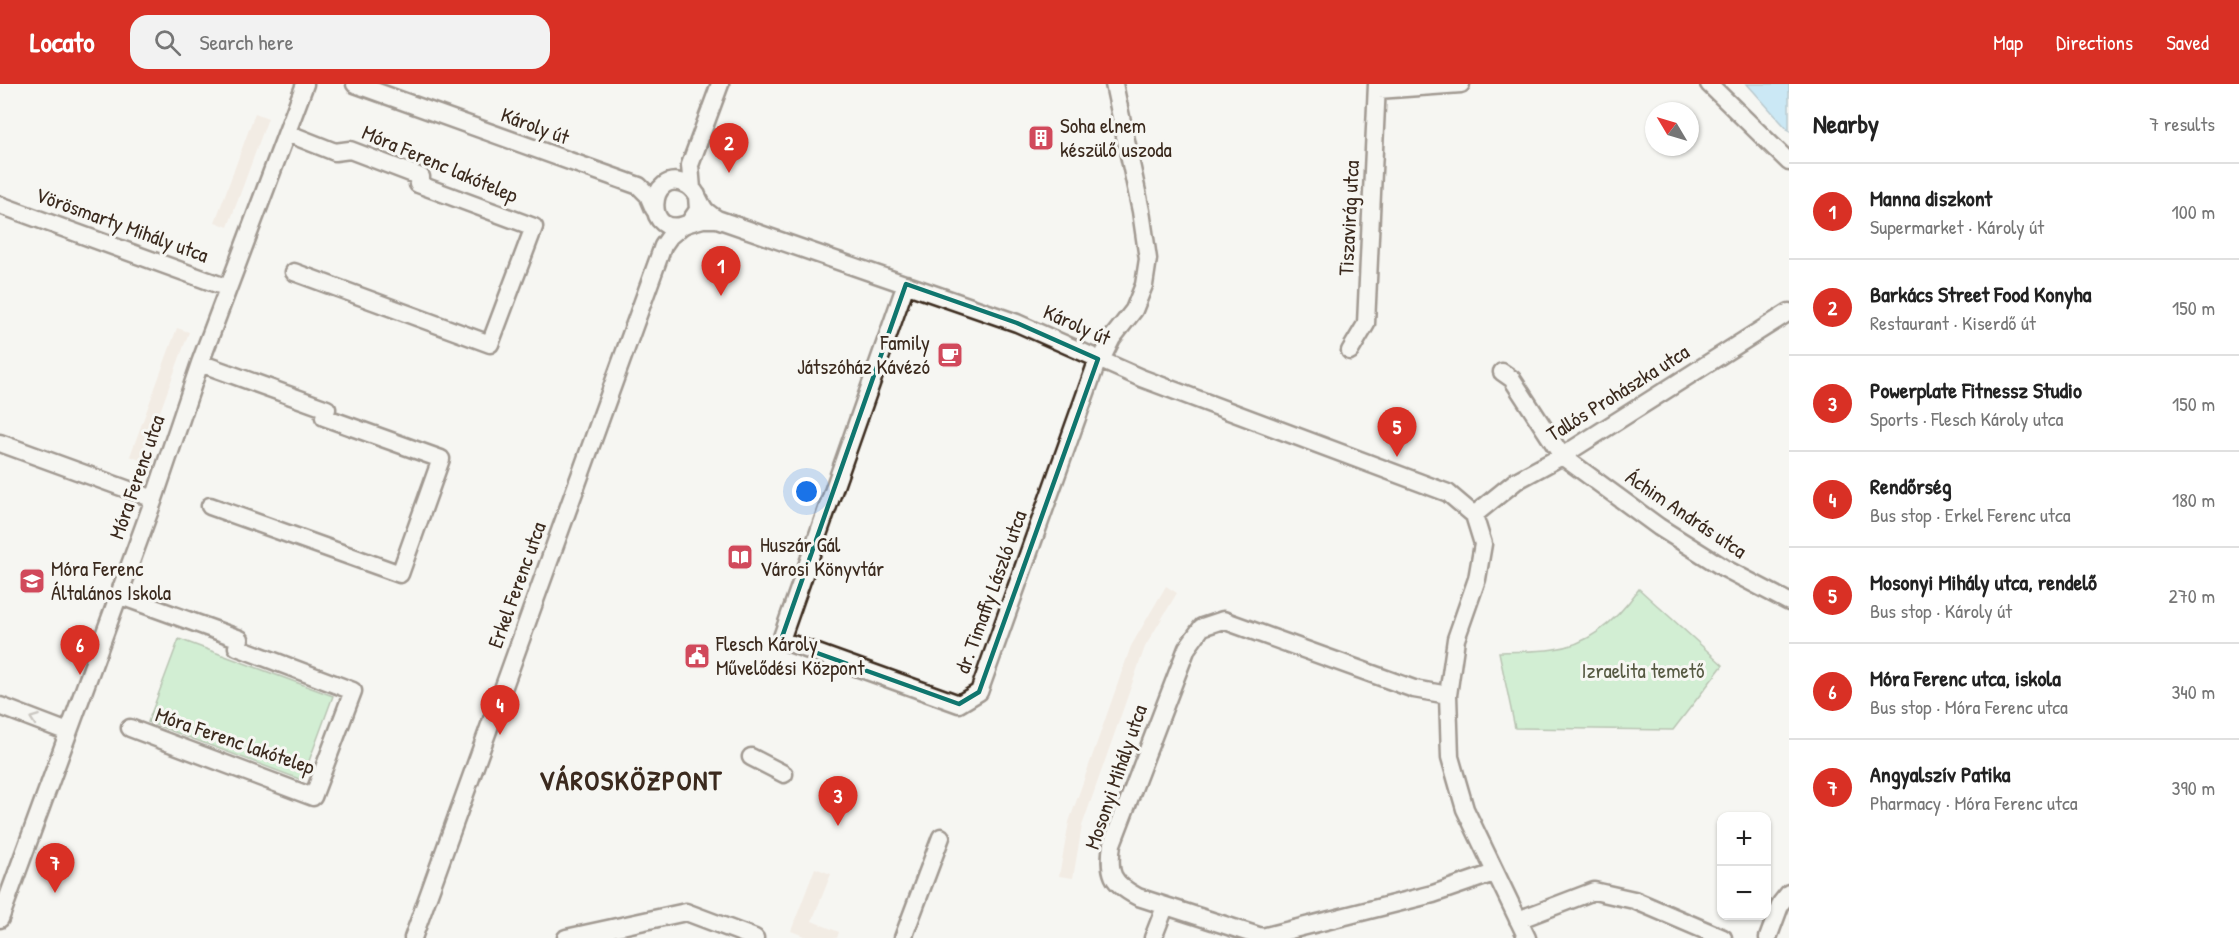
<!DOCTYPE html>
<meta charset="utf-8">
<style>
body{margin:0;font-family:"Patrick Hand",sans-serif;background:#f2f2f2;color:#222}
.controls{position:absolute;right:18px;bottom:18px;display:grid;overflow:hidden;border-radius:12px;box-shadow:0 2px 4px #0004}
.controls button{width:54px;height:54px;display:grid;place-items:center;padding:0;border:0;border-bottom:2px solid #e0e0e0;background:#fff;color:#222;font:30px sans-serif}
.compass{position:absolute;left:1645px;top:18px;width:54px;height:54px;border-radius:50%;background:#fff;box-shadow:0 2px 4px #0004;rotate:308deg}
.you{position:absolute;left:807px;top:408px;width:21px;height:21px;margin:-15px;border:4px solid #fff;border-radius:50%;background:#1a73e8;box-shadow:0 0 0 9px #1a73e833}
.badge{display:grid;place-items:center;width:39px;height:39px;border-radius:50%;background:#d93025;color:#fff;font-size:20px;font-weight:700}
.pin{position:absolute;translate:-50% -50px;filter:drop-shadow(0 2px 3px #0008)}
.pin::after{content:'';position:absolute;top:32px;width:21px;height:18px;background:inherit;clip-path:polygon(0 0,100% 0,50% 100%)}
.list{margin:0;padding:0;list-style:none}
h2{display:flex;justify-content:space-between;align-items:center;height:78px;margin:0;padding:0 24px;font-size:26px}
h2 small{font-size:20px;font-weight:400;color:#767676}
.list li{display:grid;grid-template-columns:39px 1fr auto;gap:18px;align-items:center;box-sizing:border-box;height:96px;padding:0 24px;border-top:2px solid #e0e0e0}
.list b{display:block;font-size:22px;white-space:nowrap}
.list p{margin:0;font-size:20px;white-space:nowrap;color:#767676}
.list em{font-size:20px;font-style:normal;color:#767676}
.icon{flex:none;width:33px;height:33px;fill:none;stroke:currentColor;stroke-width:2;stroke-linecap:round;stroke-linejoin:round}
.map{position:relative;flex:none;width:1789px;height:854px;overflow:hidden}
header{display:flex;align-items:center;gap:36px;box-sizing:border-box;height:84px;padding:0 30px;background:#d93025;color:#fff}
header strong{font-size:28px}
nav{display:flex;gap:33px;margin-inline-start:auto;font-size:21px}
.search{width:420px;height:54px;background:#f2f2f2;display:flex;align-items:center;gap:15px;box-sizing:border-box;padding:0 21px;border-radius:18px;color:#767676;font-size:22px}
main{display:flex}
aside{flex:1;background:#fff}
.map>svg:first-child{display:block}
.built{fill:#eee0d3}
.green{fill:#a6e5ae;stroke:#708866;stroke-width:1.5}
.water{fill:#97d8f8;stroke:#7292a1;stroke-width:1.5}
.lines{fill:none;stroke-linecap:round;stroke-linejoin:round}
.minor-casing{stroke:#3b2a1e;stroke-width:21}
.minor{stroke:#f6f6f2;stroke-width:16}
.oneway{stroke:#989088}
.marked{fill:none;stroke:#0f766e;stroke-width:4.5;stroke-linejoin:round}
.labels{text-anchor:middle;stroke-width:6;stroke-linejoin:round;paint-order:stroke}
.street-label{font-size:21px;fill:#3b2a1e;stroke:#f6f6f2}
.poi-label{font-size:21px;fill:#3b2a1e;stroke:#f6f6f2;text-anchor:start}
.park-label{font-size:21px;fill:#565942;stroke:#f6f6f2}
.district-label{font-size:27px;font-weight:bold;letter-spacing:1.5px;fill:#3b2a1e;stroke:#f6f6f2}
</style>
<header>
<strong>Locato</strong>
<div class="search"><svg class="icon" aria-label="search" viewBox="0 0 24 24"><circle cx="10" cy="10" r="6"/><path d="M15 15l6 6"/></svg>Search here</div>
<nav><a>Map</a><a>Directions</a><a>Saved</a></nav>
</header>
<main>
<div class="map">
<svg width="1789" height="854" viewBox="0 0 1789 854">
<rect width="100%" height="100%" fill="#f6f6f2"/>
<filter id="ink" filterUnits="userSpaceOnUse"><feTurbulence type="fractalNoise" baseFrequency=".0167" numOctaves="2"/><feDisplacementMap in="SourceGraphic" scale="12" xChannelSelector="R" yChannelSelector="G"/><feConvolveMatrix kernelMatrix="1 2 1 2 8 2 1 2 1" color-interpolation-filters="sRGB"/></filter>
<g filter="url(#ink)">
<path class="built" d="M255 29 268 34 228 143 215 138Z
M177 244 189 248 142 377 130 372Z
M1166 502 1177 509 1145 563 1082 742 1073 794 1059 792 1069 738 1131 562Z
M815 784 831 790 812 837 839 848 837 854H809L791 847Z"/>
<path class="green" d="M1639 505 1723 581 1673 646 1515 644 1499 568C1517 567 1536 568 1554 565 1590 561 1619 533 1639 505Z
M179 555 333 612 302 696 148 638Z"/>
<path class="water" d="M1747 0H1789V47Z"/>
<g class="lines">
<g class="minor-casing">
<path id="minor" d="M355 0 639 102 648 111 654 125
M1709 0 1789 78
M1378 6 1461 0
M287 49 335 68 350 66 421 93 418 100 534 143 490 260 294 188
M692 105 690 81 720 0
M697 111 698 126 689 139C641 160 648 80 687 101 697 106 699 119 706 127 709 130 714 133 717 135
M0 121 228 204
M689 139 703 135H717L1017 239 1141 294 1448 409 1474 431 1483 460 1477 495 1456 555 1448 611 1450 673 1465 725 1527 854
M906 200 781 556 959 620 979 608 1098 275
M1350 267 1366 240 1377 0
M1101 276 1112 254 1134 226 1144 201 1148 175 1141 127 1114 0
M200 279 327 325 324 333 441 375 400 490 210 422
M1502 288 1512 295 1562 372 1659 443 1724 484 1789 518
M0 359 154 415
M1474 431 1516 397 1562 372 1789 228
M118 511 240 555 237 563 353 607 313 713 130 644
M1448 611 1414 605 1223 536 1202 543 1187 564 1112 760C1108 789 1111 799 1138 813L1262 853 1433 810 1494 789
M0 622 68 648
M751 673 784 690
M0 835 154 415 200 279 305 0
M1518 836 1594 807 1634 816 1723 854
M413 854 663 162 670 152 682 142
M566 854 686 828 755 854
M903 854 941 753
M1153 854 1165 823
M1768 854 1781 819 1789 809"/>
</g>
<use href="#minor" class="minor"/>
</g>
<defs><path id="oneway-chevron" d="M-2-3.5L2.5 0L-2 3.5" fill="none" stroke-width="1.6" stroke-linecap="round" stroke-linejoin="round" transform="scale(1.5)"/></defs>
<use class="oneway" href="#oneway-chevron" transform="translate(34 635) rotate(-160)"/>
</g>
<path d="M0 0H1789V854H0ZM906 200 1017 239 1098 275 979 608 959 620 781 556Z" fill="#f6f6f2" fill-opacity=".55" fill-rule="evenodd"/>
<path class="marked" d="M906 200 1017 239 1098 275 979 608 959 620 781 556Z"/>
<defs>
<g id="building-square" transform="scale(1.35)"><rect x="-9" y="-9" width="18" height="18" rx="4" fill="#d1495b" stroke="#f6f6f2"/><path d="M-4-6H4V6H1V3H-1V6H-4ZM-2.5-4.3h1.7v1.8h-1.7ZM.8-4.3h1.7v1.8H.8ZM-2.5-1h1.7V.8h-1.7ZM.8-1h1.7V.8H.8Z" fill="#fff"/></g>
<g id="cafe-square" transform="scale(1.35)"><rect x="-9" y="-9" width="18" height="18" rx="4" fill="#d1495b" stroke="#f6f6f2"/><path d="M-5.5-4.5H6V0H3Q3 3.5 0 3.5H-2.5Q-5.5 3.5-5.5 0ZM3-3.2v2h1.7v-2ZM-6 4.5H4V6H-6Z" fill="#fff"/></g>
<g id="library-square" transform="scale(1.35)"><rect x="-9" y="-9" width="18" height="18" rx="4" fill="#d1495b" stroke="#f6f6f2"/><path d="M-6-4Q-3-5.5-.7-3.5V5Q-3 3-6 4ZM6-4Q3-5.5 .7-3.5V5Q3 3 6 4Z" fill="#fff"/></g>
<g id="school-square" transform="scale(1.35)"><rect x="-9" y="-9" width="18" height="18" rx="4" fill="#d1495b" stroke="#f6f6f2"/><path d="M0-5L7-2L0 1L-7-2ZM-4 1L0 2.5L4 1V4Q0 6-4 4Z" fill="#fff"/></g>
<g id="civic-square" transform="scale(1.35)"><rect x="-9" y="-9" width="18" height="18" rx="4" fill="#d1495b" stroke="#f6f6f2"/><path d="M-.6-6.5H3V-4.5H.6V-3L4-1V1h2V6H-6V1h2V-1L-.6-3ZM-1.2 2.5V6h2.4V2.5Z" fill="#fff"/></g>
</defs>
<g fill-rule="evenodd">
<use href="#building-square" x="1041" y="54"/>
<use href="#cafe-square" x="950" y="271"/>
<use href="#library-square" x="740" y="473"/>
<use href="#school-square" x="32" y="497"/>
<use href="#civic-square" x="697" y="572"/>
</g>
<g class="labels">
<g class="street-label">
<text transform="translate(535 42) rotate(20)" y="7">Károly út</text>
<text transform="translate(440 80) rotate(23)" y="7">Móra Ferenc lakótelep</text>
<text transform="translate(1349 134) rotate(-87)" y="7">Tiszavirág utca</text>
<text transform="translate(122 141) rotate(20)" y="7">Vörösmarty Mihály utca</text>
<text transform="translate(1077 241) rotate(24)" y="7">Károly út</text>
<text transform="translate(1618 309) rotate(-32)" y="7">Tallós Prohászka utca</text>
<text transform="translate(137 393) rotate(-71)" y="7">Móra Ferenc utca</text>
<text transform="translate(1686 430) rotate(34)" y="7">Áchim András utca</text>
<text transform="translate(517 501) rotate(-70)" y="7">Erkel Ferenc utca</text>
<text transform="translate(991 508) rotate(-70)" y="7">dr. Timaffy László utca</text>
<text transform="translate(235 657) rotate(19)" y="7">Móra Ferenc lakótelep</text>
<text transform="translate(1116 693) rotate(-71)" y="7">Mosonyi Mihály utca</text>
</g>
<g class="poi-label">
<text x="1060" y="49">Soha elnem<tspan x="1060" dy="24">készülő uszoda</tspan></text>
<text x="930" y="266" text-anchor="end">Family<tspan x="930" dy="24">Játszóház Kávézó</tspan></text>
<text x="760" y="468">Huszár Gál<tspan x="760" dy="24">Városi Könyvtár</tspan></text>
<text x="51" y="492">Móra Ferenc<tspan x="51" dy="24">Általános Iskola</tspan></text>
<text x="716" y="567">Flesch Károly<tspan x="716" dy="24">Művelődési Központ</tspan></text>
</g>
<g class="park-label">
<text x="1643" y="594">Izraelita temető</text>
</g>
<g class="district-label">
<text x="631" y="706">VÁROSKÖZPONT</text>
</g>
</g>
</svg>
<div class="controls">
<button>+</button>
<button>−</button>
</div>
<svg class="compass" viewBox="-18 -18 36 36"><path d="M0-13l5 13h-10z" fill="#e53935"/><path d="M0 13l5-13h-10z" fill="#767676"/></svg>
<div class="you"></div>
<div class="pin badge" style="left:721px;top:212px">1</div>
<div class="pin badge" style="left:729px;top:89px">2</div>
<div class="pin badge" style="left:838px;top:742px">3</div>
<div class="pin badge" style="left:500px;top:651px">4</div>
<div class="pin badge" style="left:1397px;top:373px">5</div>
<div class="pin badge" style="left:80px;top:591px">6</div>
<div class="pin badge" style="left:55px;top:809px">7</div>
</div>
<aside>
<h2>Nearby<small>7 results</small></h2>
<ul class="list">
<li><span class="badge">1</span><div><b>Manna diszkont</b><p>Supermarket · Károly út</p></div><em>100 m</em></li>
<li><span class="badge">2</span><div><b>Barkács Street Food Konyha</b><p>Restaurant · Kiserdő út</p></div><em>150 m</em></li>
<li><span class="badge">3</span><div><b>Powerplate Fitnessz Studio</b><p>Sports · Flesch Károly utca</p></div><em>150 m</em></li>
<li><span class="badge">4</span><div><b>Rendőrség</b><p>Bus stop · Erkel Ferenc utca</p></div><em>180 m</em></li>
<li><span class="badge">5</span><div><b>Mosonyi Mihály utca, rendelő</b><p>Bus stop · Károly út</p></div><em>270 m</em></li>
<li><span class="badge">6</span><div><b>Móra Ferenc utca, iskola</b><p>Bus stop · Móra Ferenc utca</p></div><em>340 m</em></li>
<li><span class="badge">7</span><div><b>Angyalszív Patika</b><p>Pharmacy · Móra Ferenc utca</p></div><em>390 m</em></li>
</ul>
</aside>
</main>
